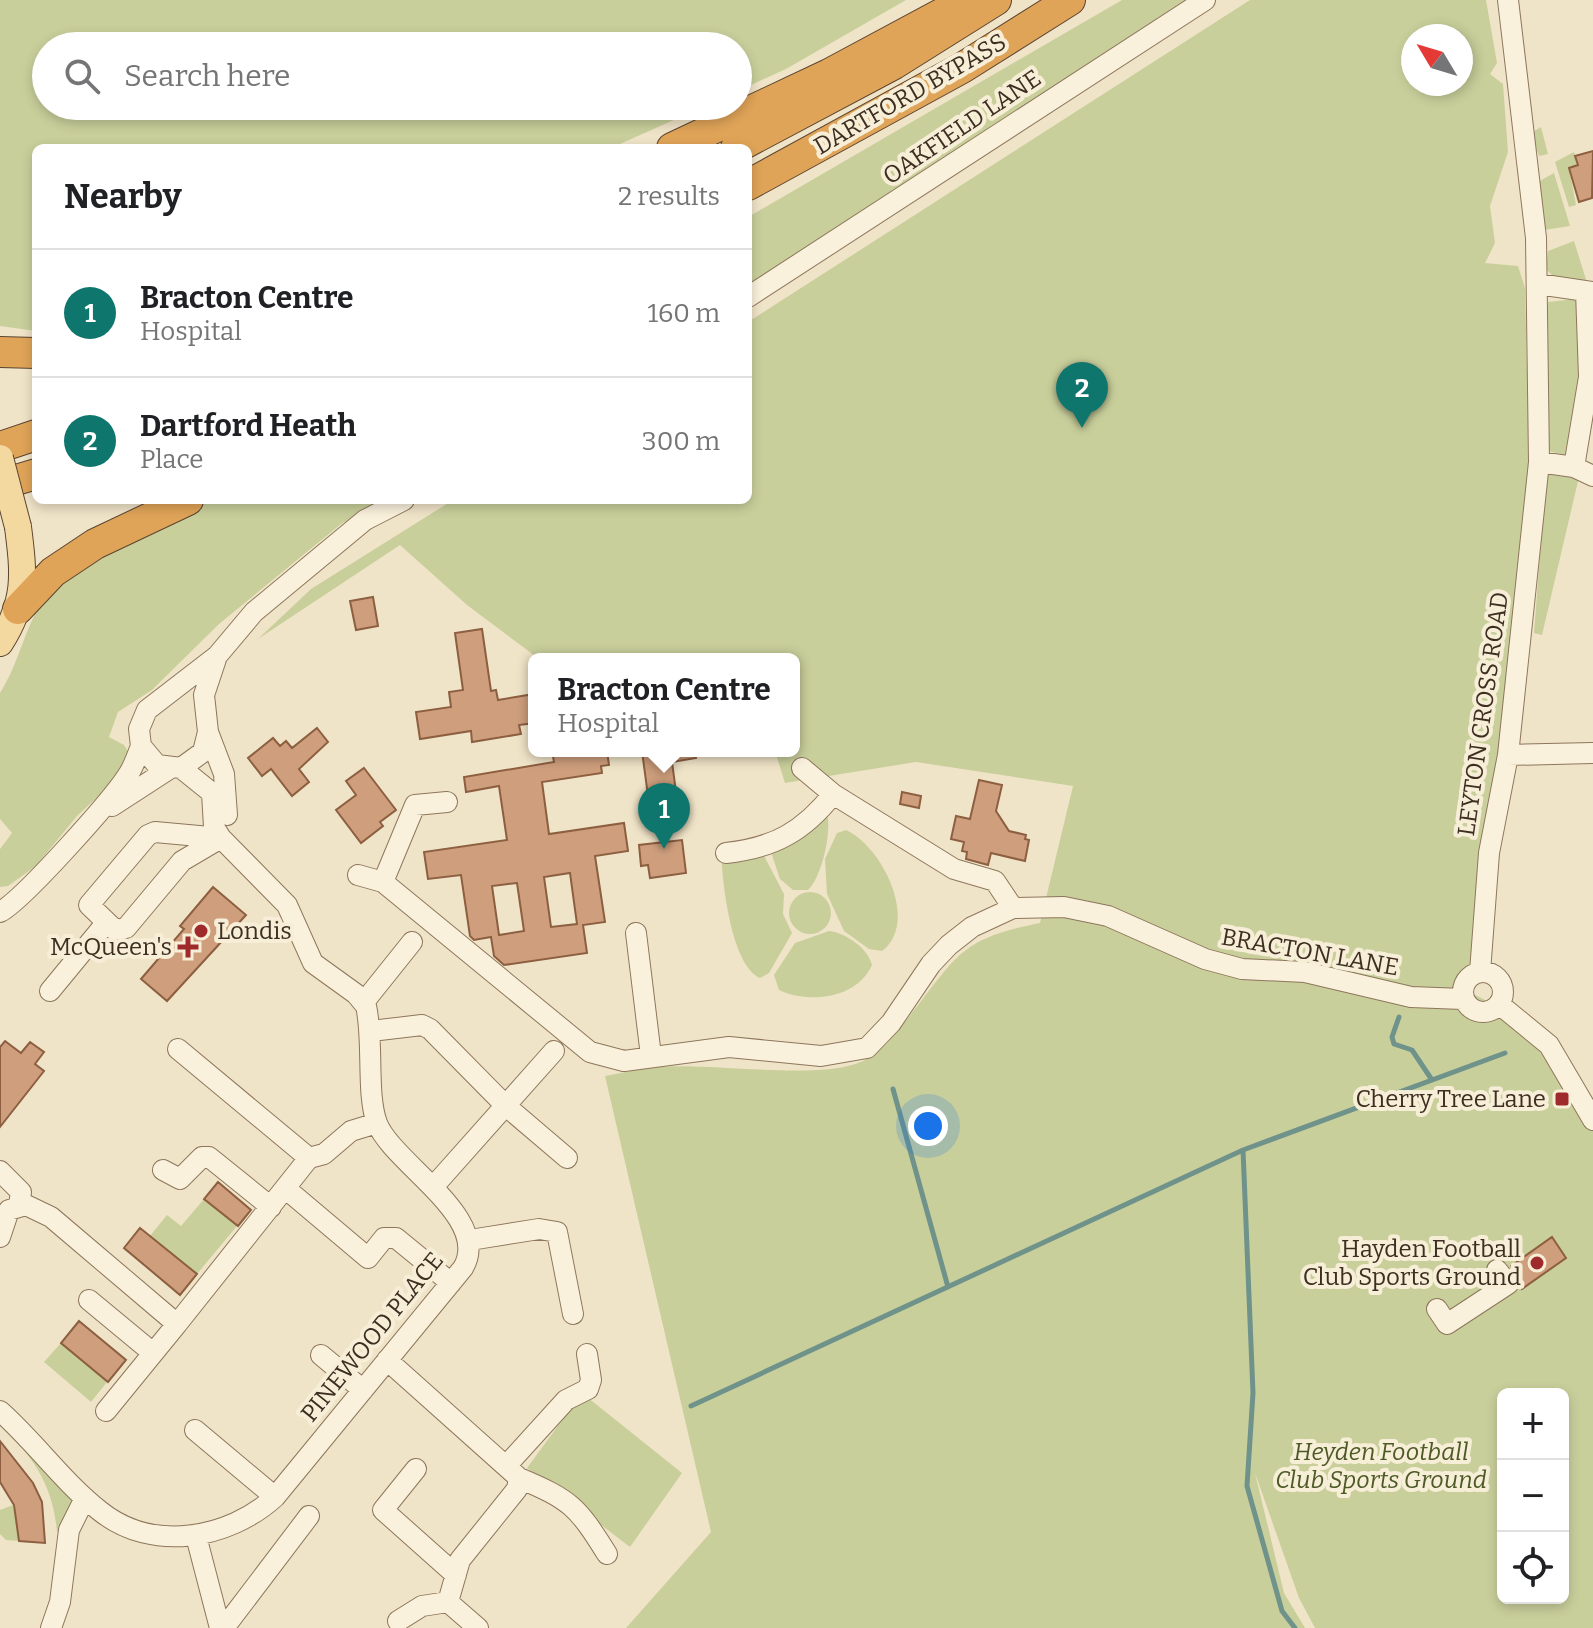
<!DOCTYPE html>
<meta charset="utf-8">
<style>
body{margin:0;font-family:Bitter,serif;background:#f6f6f6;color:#202124}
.controls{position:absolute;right:24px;bottom:24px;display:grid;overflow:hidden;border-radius:12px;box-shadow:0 4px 12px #0003}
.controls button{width:72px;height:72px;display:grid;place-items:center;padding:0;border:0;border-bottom:2px solid #e0e0e0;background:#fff;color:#202124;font:40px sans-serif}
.compass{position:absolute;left:1401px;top:24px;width:72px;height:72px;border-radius:50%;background:#fff;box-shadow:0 4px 12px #0003;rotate:308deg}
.you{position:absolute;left:928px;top:1126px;width:28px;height:28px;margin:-20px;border:6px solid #fff;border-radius:50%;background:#1a73e8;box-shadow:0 0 0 12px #1a73e833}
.badge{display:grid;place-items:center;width:52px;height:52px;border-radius:50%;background:#0f766e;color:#fff;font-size:26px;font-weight:700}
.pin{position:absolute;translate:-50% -66px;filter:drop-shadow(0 2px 4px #0008)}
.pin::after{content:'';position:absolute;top:42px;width:28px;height:24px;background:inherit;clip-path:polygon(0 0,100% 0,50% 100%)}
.popup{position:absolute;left:528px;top:653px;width:272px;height:104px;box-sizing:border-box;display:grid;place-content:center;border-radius:12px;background:#fff;filter:drop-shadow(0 2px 6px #0005);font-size:26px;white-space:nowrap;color:#757577}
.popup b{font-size:30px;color:#202124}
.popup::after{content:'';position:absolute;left:50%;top:100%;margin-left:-16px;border:16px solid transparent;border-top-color:#fff}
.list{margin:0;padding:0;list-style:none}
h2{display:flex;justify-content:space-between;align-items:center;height:104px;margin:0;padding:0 32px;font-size:34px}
h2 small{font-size:26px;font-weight:400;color:#757577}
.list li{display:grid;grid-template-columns:52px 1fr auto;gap:24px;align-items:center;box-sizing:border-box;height:128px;padding:0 32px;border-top:2px solid #e0e0e0}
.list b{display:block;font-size:30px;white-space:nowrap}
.list p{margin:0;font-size:26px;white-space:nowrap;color:#757577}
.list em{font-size:26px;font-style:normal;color:#757577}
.icon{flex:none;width:44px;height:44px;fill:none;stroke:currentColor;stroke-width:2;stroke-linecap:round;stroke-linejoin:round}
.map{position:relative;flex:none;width:1593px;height:1628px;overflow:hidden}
.search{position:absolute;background:#fff;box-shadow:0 4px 12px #0003;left:32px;top:32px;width:720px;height:88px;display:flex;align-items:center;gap:20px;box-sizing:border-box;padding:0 28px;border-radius:44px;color:#757577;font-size:30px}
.panel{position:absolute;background:#fff;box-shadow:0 4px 12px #0003;left:32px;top:144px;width:720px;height:360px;border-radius:12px}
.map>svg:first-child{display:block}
.green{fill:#c9cf9b;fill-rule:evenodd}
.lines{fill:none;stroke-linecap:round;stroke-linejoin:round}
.stream{stroke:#6f938a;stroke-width:5}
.building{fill:#cf9f7d;stroke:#8d5f41;stroke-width:2;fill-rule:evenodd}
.minor-casing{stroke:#8d765c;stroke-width:22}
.major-casing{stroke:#5b4430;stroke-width:28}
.highway-casing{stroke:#5b4430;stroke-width:32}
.minor{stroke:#faf1dc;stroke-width:20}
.major{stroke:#f3d9a0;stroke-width:26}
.highway{stroke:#e0a458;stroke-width:30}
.major-bridge-casing{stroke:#5b4430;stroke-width:28;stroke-linecap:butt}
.major-bridge{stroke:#f3d9a0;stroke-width:26}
.poi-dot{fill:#9e2a2b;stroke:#f7eed8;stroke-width:3}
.labels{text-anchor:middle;stroke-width:8;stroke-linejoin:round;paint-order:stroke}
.street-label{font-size:24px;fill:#3d2e20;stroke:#f7eed8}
.poi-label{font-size:24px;fill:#3d2e20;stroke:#f7eed8;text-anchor:end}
.park-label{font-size:24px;font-style:italic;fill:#4d5a26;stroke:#f7eed8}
</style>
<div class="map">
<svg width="1593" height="1628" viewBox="0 0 1593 1628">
<rect width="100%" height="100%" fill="#f0e4c8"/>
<path class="green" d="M0 0H906L786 69 738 91V46H46V106H705L611 148H36V331L0 326Z
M1122 0H1185L748 285V217Z
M1250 0H1486L1497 63 1490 74 1503 84 1508 152 1490 206 1495 243 1485 263 1518 266 1525 288 1529 453 1514 654 1481 973 1473 994 1514 1014 1593 1121V1628H1315L1299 1598 1255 1473 1284 1593 1305 1628H626L711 1532 605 1076C623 1073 641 1068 659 1067 710 1062 824 1082 865 1060 882 1052 896 1033 908 1018 957 957 958 939 1040 923L1073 786 916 762 785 783 775 751H794V659H539L467 605 400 545 258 639 311 589 453 500H748V322ZM1413 36H1461V84H1413ZM1503 1394H1563V1598H1503Z
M1541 127 1548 154 1539 156 1531 133Z
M1574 152 1578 165 1569 168 1576 205 1569 207 1555 162Z
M1554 173 1570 226 1544 230 1538 182Z
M1574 241 1588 286 1557 280 1546 269 1548 251Z
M1575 299 1578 301 1581 396 1569 456 1548 451V302Z
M1555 472 1579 477 1542 635 1534 633 1546 477Z
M204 500H384L341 524 219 624 152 690 118 712 109 737 124 745 129 753 120 776 77 816 36 866 8 886 0 887V849L12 833 0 819V693C20 662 25 624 47 594 79 550 156 522 204 500Z
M827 813C832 831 822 877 808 890H793L780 879 770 849Z
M846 830C882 846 920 922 882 951L869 949 844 931 827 894 825 859 837 833Z
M762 852 784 894 783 914 792 933 769 973 760 978C733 966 724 893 722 867V856Z
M789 913a21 21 0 1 1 42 0a21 21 0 1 1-42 0Z
M829 931C846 933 868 948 872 965 857 999 809 1004 779 990L774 975 795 943Z
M204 1199 237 1226 197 1274 150 1236 167 1215 181 1226Z
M61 1343 107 1382 91 1402 44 1362Z
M582 1393 682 1473 630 1547 527 1468Z
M0 1420 74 1499 61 1531 57 1532C53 1485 33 1456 0 1425Z
M13 1505 19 1541 6 1540 0 1534V1510Z"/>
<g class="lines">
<path class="stream" d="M1399 1017 1392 1037 1394 1044 1412 1050 1432 1080
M893 1089 948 1287
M691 1406 1243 1150
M1295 1628 1282 1611 1247 1486 1253 1393 1243 1150 1505 1053"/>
</g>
<path class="building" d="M1593 151 1592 198 1579 202 1569 168 1578 165 1575 156Z
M373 597 378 626 356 630 350 601Z
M482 629 491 691 496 690 498 700 534 694V723L519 725 521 734 472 742 471 731 420 739 416 712 451 707 449 692 463 690 455 633Z
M317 728 328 742 299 769 309 782 292 796 271 769 262 776 248 758 273 738 280 746 286 741 292 748Z
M552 751H607L609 765 601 766 602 773 542 782 549 834 624 823 628 851 595 856 605 922 583 925 587 953 504 965 494 956 491 937 474 940 470 936 461 875 428 879 424 852 507 840 499 786 466 792 464 777 554 762ZM570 873 577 924 551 927 544 877ZM517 883 524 931 499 935 492 886Z
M642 751H695L696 758 672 762 678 807 650 811Z
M364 768 396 810 380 822 383 826 361 843 336 810 356 795 346 781Z
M979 780 1002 785 996 811 1009 831 1026 835 1025 839 1029 840 1025 861 991 853 988 865 966 859 967 852 962 851 964 842 951 839 956 816 970 819Z
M902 792 921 796 919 808 900 804Z
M682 840 686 873 650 878 648 865 641 866 639 845Z
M213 887 246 915 167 1001 141 979 184 929 180 926Z
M5 1041 21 1053 30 1042 44 1052 35 1064 44 1071 0 1127V1047Z
M218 1182 251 1210 238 1226 204 1199Z
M140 1228 197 1274 180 1295 124 1248Z
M1552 1237 1566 1258 1522 1289 1511 1266Z
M79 1321 126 1360 108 1382 61 1343Z
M0 1441 33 1483 42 1502 45 1543 19 1541 14 1505 0 1482Z"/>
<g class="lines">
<g class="minor-casing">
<path id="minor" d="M1538 284 1593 292
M748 297 1205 0
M1539 462 1574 467 1589 377 1586 291
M1574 467 1593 476
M217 656 204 695 208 732 203 752 181 768 157 765 141 746 139 729 147 710 217 656 254 612 365 520 404 500
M208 732 224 774 227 815
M1508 755 1593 753
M802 768 833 794 954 869 995 881 1013 908
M112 806 169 769
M155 832 221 838 182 861 126 928 115 930 89 905 148 835Z
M726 853C774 848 804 831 833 794
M358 875 383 882 590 1052 624 1061 729 1047 821 1056 867 1048 891 1023 931 964 949 945 972 927 1013 908 1064 907 1108 916 1205 959 1242 969 1305 972 1411 997 1463 999
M383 882 415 805 447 802
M0 912C23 900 112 800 128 775 134 766 137 756 141 746
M636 933 651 1056
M1480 972 1489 853 1508 755 1539 462 1536 238 1508 0
M1463 992a20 20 0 1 1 40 0a20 20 0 1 1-40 0Z
M50 991 106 923
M364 1002 412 942
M1499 1004 1549 1045 1593 1120
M371 1031 422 1025 430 1029 506 1106 567 1158
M178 1049 309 1158
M163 1170 180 1179 202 1157H209L271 1207
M0 1171 21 1192 19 1205
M433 1187 554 1051
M285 1188 368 1258 384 1238H396L451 1283
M0 1237 9 1210 26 1205 51 1217 177 1324 309 1158 324 1154 351 1131 377 1123
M470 1240 539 1229 557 1232 573 1314
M89 1300 153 1353
M1437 1309 1447 1324 1508 1284 1497 1270
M321 1355 363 1390
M387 1360 519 1478 517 1489 460 1560 448 1602 422 1606 398 1621
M0 1411C35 1442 63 1482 100 1511 152 1553 229 1539 275 1497L463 1268C493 1218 392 1163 377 1123 366 1094 374 1040 366 1006L356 994 313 963 287 905 221 838 214 827 212 793 181 768
M106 1411 177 1324
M195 1430 275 1497
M506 1466 566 1400 588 1389 591 1380 587 1354
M416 1469 383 1510 456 1575
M519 1478C571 1500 577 1506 607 1554
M196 1536 220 1628
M448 1602 478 1628
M51 1628 60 1602 69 1530 85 1498
M224 1628 309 1516"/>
</g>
<g class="major-casing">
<path id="major" d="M0 643C27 601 24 574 18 527"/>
</g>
<g class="highway-casing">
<path id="highway" d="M672 148 829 74 967 0
M736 148 894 64 996 0
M748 185 962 68 1070 0
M0 352 36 353
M0 447 36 435
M0 485 36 474
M18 609 53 572 95 544 188 500"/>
</g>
<use href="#minor" class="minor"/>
<use href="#major" class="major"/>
<use href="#highway" class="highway"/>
<g class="major-bridge-casing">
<path id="major-bridge" d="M0 458 18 527"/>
</g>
<use href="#major-bridge" class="major-bridge"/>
</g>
<g class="poi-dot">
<circle cx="201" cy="931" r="8"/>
<path d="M184 935h8v8h8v8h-8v8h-8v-8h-8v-8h8z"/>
<rect x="1554" y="1091" width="16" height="16" rx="4"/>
<circle cx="1537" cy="1263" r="8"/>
</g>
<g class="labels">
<g class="street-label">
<text transform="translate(910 94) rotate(-30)" y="8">DARTFORD BYPASS</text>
<text transform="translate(962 127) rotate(-34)" y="8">OAKFIELD LANE</text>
<text transform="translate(1483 714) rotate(-82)" y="8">LEYTON CROSS ROAD</text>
<text transform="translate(1310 952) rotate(10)" y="8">BRACTON LANE</text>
<text transform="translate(372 1337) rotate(-51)" y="8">PINEWOOD PLACE</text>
</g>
<g class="poi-label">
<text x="217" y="939" text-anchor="start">Londis</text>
<text x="172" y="955">McQueen's</text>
<text x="1546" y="1107">Cherry Tree Lane</text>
<text x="1521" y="1257">Hayden Football<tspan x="1521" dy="28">Club Sports Ground</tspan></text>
</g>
<g class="park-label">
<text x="1381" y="1460">Heyden Football<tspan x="1381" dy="28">Club Sports Ground</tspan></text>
</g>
</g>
</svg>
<div class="controls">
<button>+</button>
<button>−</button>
<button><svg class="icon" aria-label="locate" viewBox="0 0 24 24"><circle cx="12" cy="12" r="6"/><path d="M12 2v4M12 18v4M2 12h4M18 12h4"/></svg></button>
</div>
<svg class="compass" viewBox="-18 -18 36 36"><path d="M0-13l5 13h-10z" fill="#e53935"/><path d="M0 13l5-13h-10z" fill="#757577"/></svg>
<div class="you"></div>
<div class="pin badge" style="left:664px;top:849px">1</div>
<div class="popup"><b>Bracton Centre</b>Hospital</div>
<div class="pin badge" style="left:1082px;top:428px">2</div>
<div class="search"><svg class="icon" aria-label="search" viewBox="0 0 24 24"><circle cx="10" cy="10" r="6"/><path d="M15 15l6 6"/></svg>Search here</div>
<section class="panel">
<h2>Nearby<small>2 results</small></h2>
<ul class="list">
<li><span class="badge">1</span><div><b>Bracton Centre</b><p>Hospital</p></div><em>160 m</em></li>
<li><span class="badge">2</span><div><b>Dartford Heath</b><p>Place</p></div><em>300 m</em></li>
</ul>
</section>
</div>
